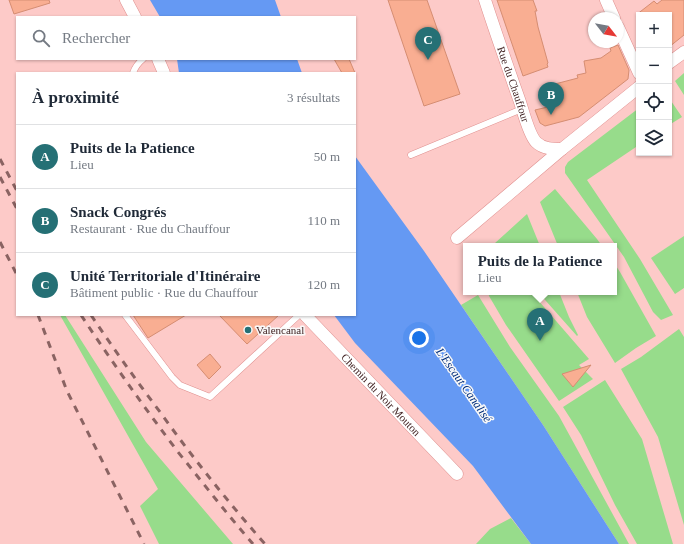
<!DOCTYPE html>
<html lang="fr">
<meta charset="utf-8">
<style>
body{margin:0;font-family:"Times New Roman",serif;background:#f2f2f3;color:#1f2937}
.controls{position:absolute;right:12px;top:12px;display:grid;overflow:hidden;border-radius:0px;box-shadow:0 1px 3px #0004}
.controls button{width:36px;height:36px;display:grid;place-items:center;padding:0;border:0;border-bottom:1px solid #e0e1e3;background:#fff;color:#1f2937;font:20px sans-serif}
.compass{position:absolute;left:588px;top:12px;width:36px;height:36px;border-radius:50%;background:#fff;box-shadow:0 1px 3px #0004;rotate:121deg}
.you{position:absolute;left:419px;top:338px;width:14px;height:14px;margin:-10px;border:3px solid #fff;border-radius:50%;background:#1a73e8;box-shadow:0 0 0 6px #1a73e833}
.badge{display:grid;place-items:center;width:26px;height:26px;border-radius:50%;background:#257075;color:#fff;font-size:13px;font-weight:700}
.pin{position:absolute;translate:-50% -33px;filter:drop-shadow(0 1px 2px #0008)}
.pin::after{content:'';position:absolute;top:21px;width:14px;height:12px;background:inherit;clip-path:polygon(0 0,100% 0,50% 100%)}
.popup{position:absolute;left:463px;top:243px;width:154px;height:52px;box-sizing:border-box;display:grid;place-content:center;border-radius:0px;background:#fff;filter:drop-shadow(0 1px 3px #0005);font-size:13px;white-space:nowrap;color:#747a83}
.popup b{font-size:15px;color:#1f2937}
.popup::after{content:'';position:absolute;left:50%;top:100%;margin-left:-8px;border:8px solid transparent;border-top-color:#fff}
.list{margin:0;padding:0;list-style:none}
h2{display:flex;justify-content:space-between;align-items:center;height:52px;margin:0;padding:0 16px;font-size:17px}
h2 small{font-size:13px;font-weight:400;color:#747a83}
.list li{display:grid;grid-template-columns:26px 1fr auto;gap:12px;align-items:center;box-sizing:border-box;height:64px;padding:0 16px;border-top:1px solid #e0e1e3}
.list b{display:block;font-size:15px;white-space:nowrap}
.list p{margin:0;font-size:13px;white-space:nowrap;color:#747a83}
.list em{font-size:13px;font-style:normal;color:#747a83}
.icon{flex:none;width:22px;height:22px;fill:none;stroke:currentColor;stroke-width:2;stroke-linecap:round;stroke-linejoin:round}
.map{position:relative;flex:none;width:684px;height:544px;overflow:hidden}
.search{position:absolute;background:#fff;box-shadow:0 1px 3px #0004;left:16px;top:16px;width:340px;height:44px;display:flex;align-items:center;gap:10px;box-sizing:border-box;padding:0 14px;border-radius:0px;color:#747a83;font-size:15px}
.panel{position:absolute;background:#fff;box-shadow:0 1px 3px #0004;left:16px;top:72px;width:340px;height:244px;border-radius:0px}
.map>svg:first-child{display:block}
.green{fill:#97dc8b}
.water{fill:#6599f3}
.building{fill:#f9ae92;stroke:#d58d72}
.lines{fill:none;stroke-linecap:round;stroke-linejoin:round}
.lane-casing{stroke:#df8f8e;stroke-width:7}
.street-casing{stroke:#df8f8e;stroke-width:13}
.lane{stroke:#fff;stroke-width:6}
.street{stroke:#fff;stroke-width:12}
.rail{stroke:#8a6362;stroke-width:3;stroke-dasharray:7 7;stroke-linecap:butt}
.poi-dot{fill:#257075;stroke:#f9f9f9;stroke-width:1.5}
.labels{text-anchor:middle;stroke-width:3;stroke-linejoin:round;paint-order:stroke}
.street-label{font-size:11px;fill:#3d1e1e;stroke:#f9f9f9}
.poi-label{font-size:11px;fill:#3d1e1e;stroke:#f9f9f9;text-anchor:start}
.water-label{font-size:12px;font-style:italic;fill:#002d7b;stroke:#f9f9f9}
</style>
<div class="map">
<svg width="684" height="544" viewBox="0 0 684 544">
<rect width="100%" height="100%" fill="#fdcac8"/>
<path class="green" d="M684 73V95L675 81Z
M669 98 682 117 669 125Z
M639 108V145L587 180 640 259 673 315 661 320 653 312 624 257 565 173V167L568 162Z
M555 189 597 239 602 246H558L540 202Z
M527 214 540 246H498L495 243Z
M684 236V288L675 294 651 258Z
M614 263 620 272 656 336 636 348 615 363 587 317 577 292H614Z
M488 292H531L589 359 579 365 593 379 559 401 506 325 489 296Z
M538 292H559L569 317 578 335 577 336Z
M478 295 510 347 559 416 629 544H619L543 425 461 305Z
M60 315H65L146 442 233 544H159L140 506 158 489Z
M679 329 684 337V525L658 437 621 369 641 357Z
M605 380 642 439 673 544H637L615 505 581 435 563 407Z
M511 518 531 544H476L490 529Z"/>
<path class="water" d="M150 0H275L281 17H160Z
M177 59H297L302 73H179Z
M355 156 424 251 543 425 619 544H531L473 466 355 343 334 315H355Z"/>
<path class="building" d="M9 0H49L50 3 14 14Z
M388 0H427L460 94 424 106Z
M497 0H533L537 11H535L538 27 548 63 547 64 548 67 523 76Z
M662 0H684V35L669 47V15H636L654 1 657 4Z
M618 45 629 70 628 79 579 117 545 126 540 123 535 110 552 106 550 97 558 95 555 84 578 78 577 75 586 73 584 61 601 58 611 51 610 48Z
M334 59H349L355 73H342Z
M133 315H186L148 338Z
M219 315H279L247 344Z
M210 354 221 367 209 379 197 365Z
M591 365 573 387 562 374Z"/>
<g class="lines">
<g class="lane-casing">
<path id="lane" d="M133 73C135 67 138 63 143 59
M411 155 522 109
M125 315 172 377 180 385 210 397 299 315"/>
</g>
<g class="street-casing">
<g id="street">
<path d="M126 0 135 17"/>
<path id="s1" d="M485 0C496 34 508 68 520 102 523 111 529 135 536 142 543 149 553 149 562 149"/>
<path d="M606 0 614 18"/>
<path d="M618 27 639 73"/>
<path d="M158 59 164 73"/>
<path d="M669 63 684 52"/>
<path d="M457 238 562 149 639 87"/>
<path id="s2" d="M305 315 457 474"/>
</g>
</g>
<use href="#lane" class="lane"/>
<use href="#street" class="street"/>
<path class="rail" d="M0 159 17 191
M0 177 17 209
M0 242 17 275
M38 315 67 391 144 544
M81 315C112 362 144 407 178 452 203 483 227 514 253 544
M91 315C113 348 136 380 160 412 193 458 228 502 265 544"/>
</g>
<circle class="poi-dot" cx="248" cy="330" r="4"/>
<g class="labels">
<g class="street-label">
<text dy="4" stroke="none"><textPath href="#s1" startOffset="89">Rue du Chauffour</textPath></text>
<text dy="4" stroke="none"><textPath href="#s2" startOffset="110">Chemin du Noir Mouton</textPath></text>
</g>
<g class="poi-label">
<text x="256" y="334">Valencanal</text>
</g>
<g class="water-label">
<text transform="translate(464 385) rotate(55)" y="4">L'Escaut Canalisé</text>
</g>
</g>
</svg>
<div class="controls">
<button>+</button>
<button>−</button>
<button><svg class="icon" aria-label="locate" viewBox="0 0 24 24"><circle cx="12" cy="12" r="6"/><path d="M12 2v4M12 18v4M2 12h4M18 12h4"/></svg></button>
<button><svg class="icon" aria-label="layers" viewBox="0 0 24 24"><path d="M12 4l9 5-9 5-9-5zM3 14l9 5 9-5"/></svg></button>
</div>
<svg class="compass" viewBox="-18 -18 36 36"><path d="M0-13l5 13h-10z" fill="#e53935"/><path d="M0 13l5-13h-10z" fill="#747a83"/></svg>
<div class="you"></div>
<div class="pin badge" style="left:540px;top:341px">A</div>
<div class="popup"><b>Puits de la Patience</b>Lieu</div>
<div class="pin badge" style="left:551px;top:115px">B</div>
<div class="pin badge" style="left:428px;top:60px">C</div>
<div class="search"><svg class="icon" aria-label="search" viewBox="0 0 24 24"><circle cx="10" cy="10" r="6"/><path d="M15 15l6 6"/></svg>Rechercher</div>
<section class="panel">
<h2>À proximité<small>3 résultats</small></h2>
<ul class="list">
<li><span class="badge">A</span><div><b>Puits de la Patience</b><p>Lieu</p></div><em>50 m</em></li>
<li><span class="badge">B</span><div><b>Snack Congrés</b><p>Restaurant · Rue du Chauffour</p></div><em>110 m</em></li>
<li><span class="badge">C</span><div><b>Unité Territoriale d'Itinéraire</b><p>Bâtiment public · Rue du Chauffour</p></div><em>120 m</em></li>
</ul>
</section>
</div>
